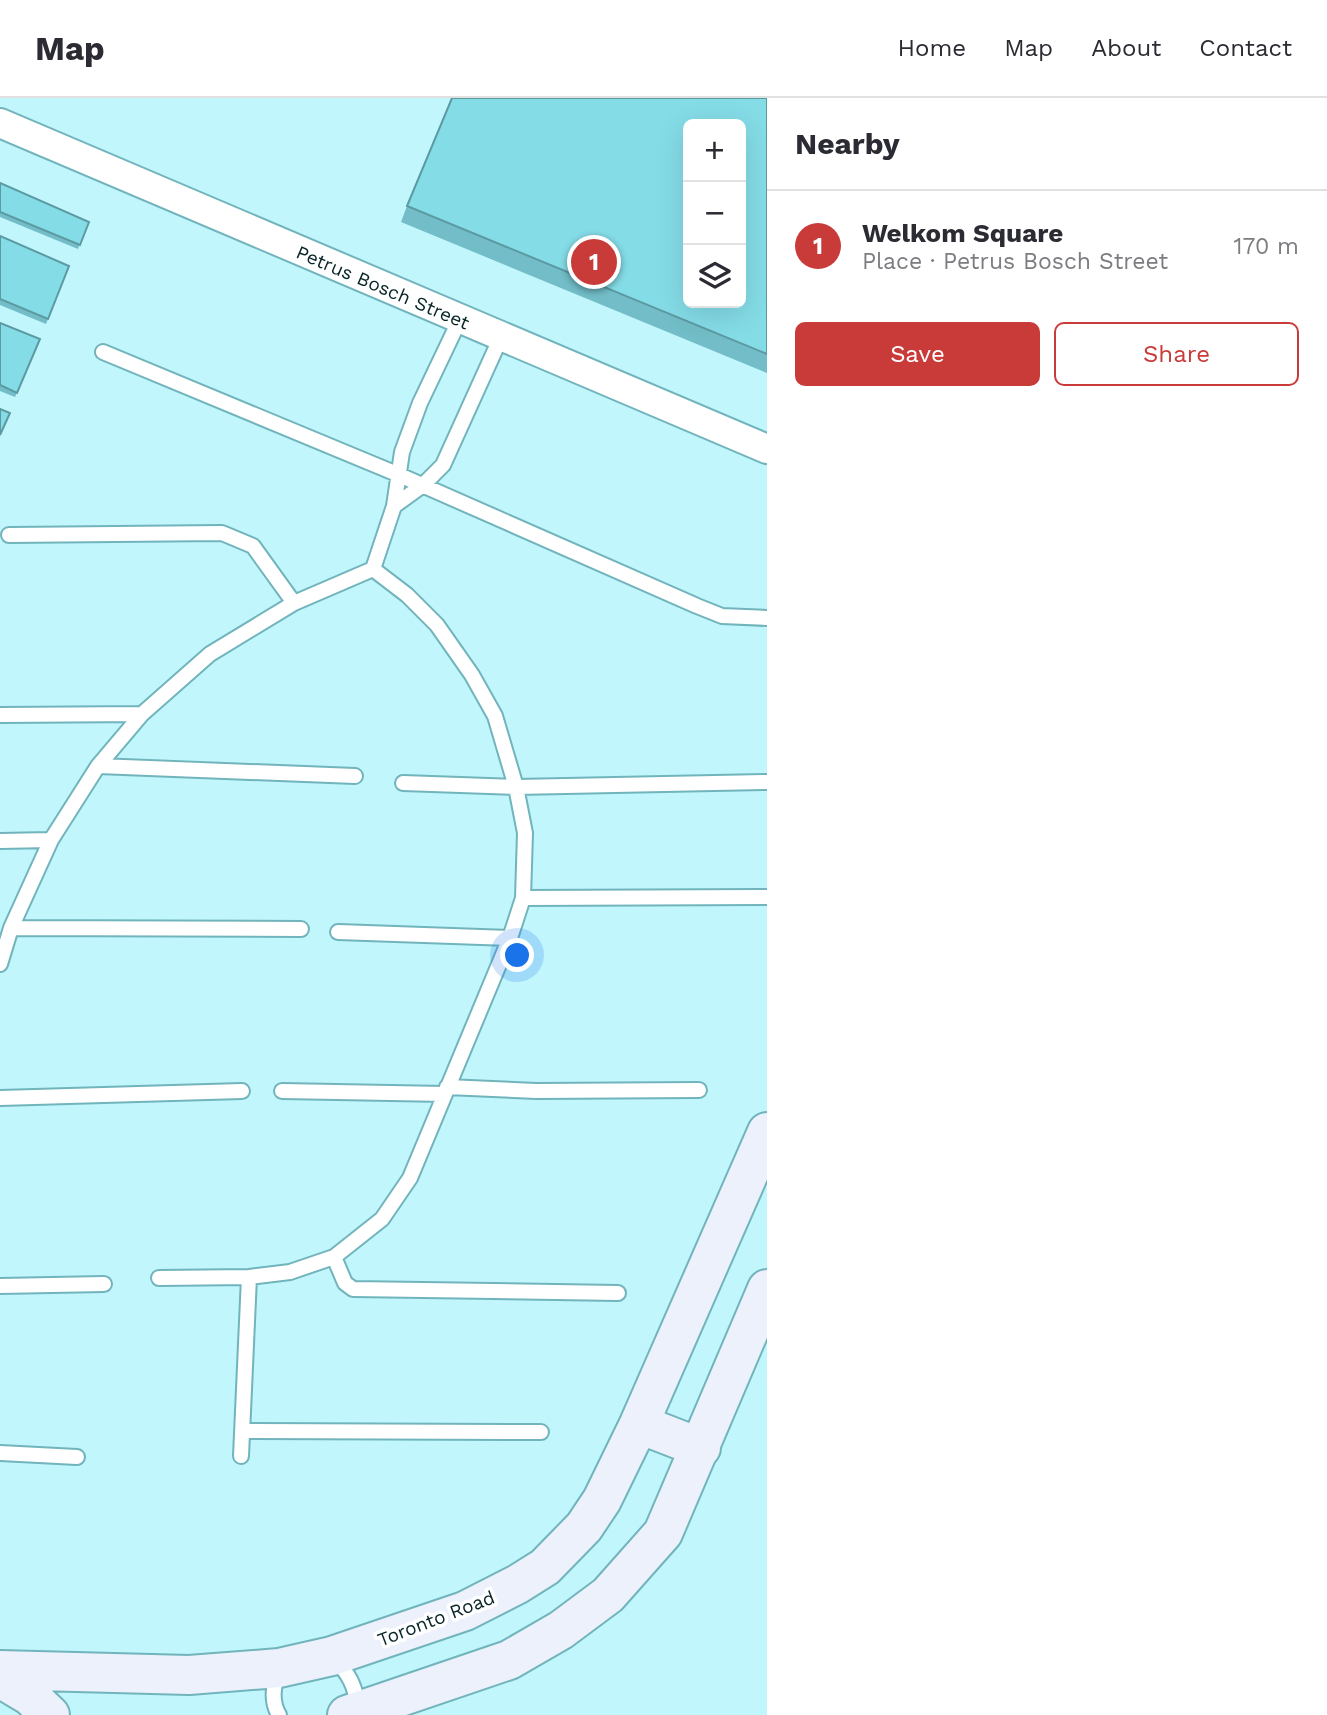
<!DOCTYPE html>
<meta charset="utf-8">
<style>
body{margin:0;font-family:"Work Sans",sans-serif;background:#f7f7f7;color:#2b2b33}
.controls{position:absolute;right:21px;top:21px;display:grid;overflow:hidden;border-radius:10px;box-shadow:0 7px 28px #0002}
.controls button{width:63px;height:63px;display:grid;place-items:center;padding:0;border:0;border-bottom:2px solid #e1e1e2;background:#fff;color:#2b2b33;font:35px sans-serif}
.you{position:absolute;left:518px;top:858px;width:24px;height:24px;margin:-18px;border:5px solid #fff;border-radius:50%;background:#1a73e8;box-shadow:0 0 0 10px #1a73e833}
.badge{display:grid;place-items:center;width:46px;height:46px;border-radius:50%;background:#c93b39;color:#fff;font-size:23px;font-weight:700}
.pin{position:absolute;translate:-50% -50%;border:4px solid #fff;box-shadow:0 2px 7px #0006}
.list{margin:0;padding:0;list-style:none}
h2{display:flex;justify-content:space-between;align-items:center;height:91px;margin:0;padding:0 28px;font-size:30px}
h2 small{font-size:23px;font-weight:400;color:#7c7c81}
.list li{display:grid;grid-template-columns:46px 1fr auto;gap:21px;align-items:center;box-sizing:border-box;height:112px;padding:0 28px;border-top:2px solid #e1e1e2}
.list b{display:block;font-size:26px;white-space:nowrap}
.list p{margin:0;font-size:23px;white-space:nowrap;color:#7c7c81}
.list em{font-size:23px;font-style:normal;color:#7c7c81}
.actions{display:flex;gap:14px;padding:21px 28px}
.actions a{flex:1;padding:16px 0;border:2px solid #c93b39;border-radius:10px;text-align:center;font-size:24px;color:#c93b39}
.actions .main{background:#c93b39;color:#fff}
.icon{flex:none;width:38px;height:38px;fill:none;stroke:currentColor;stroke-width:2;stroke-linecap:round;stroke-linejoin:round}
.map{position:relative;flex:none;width:767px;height:1617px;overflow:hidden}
header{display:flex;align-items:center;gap:42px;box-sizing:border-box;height:98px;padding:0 35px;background:#fff;border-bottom:2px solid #e1e1e2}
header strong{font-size:33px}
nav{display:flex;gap:38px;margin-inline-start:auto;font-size:24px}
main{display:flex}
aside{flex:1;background:#fff}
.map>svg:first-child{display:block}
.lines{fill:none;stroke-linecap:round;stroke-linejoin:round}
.lane-casing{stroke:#71b4bc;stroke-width:18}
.street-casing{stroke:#71b4bc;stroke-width:32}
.secondary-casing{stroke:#71b4bc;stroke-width:42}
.lane{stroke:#fff;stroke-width:14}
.street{stroke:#fff;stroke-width:28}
.secondary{stroke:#ecf1fc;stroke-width:38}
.wall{fill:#72bdc7}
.building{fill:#84dce7;stroke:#5c9aa2;stroke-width:2;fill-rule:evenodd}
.labels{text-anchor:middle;stroke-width:7;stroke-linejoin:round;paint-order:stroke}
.street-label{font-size:19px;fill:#072427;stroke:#fff}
</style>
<header>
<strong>Map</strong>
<nav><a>Home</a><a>Map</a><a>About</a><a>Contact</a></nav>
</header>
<main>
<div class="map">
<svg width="767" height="1617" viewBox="0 0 767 1617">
<rect width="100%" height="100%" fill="#c1f6fd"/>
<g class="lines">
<g class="lane-casing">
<path id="lane" d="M103 254 397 376 697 508 722 518 767 520
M394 408 423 387 443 367 501 239
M9 437 222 435 253 448 294 505
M0 617 142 616
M98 668 355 678
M403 685 516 689 767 684
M0 743 51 742
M523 800 767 799
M11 830 301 831
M338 834 510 840
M0 866 11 830 51 742 98 668 142 616 210 556 294 505 373 471 394 408 402 354 420 305 460 221
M447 989 536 993 699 992
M282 993 445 996
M0 1000 242 993
M334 1159 345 1185 353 1191 618 1195
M159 1180 249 1179 290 1174 334 1159 382 1121 410 1080 510 840 523 800 525 735 516 689 495 618 472 577 437 527 407 497 373 471
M0 1188 104 1186
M243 1333 541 1334
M0 1355 77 1359
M241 1358 249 1179
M333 1559C349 1576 356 1588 358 1612
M279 1617C270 1602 274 1586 279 1571"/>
</g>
<g class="street-casing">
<path id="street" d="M0 25 767 351"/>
</g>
<g class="secondary-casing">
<path id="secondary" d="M639 1326 701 1350
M0 1572 189 1577 279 1570 332 1558 465 1513 518 1486 545 1469 584 1429 602 1402 639 1326 767 1034
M0 1580 30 1598 50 1617
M347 1617 509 1562 561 1532 608 1497 663 1435 767 1191"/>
</g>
<use href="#lane" class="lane"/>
<use href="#street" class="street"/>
<use href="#secondary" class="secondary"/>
</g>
<path class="wall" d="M767 0V275L401 124 407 108Z
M0 85 89 124 78 151 0 119Z
M0 138 69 168 46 226 0 207Z
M0 225 40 241 15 299 0 293Z"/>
<path class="building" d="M452 0H767V256L407 108ZM688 26H741V205H688Z
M0 85 89 124 80 147 0 114Z
M0 138 69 168 48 221 0 201Z
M0 225 40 241 17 295 0 287Z
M0 311 10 315 0 337Z"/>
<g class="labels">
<g class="street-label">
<text transform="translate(383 189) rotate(23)" y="7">Petrus Bosch Street</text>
<text transform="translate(436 1520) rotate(-21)" y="7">Toronto Road</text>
</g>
</g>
</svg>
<div class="controls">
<button>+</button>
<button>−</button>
<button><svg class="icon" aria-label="layers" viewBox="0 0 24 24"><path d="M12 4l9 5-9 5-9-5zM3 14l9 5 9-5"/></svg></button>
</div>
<div class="you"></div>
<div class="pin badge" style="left:594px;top:164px">1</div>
</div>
<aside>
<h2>Nearby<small></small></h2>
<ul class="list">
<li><span class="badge">1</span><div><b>Welkom Square</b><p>Place · Petrus Bosch Street</p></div><em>170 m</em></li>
</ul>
<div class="actions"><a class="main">Save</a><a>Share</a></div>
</aside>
</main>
